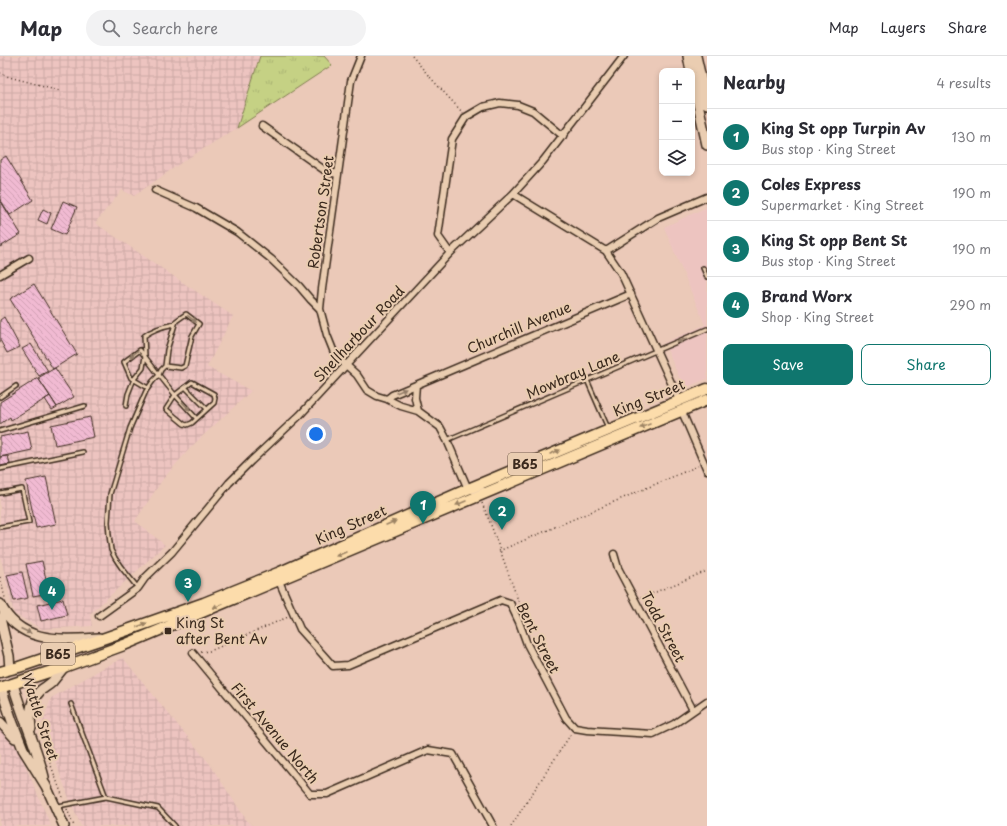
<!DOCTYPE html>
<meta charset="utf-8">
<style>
body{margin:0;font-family:"Playpen Sans",sans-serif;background:#f2f2f3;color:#2b2b33}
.controls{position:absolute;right:12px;top:12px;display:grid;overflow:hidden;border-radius:8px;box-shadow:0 2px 6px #0003}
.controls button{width:36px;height:36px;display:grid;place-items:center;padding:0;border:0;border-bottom:1px solid #e1e1e2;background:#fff;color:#2b2b33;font:20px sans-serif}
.you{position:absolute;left:316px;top:378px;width:14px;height:14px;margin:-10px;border:3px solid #fff;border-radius:50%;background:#1a73e8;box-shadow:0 0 0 6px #1a73e833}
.badge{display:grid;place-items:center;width:26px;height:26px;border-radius:50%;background:#0f766e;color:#fff;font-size:13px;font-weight:700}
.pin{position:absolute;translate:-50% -33px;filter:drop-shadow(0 1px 2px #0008)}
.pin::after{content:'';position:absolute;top:21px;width:14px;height:12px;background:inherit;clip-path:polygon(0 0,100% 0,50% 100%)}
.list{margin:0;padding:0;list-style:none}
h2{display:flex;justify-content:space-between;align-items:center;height:52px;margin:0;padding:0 16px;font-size:17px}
h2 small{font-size:13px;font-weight:400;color:#7c7c81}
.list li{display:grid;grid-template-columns:26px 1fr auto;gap:12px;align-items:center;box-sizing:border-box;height:56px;padding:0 16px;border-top:1px solid #e1e1e2}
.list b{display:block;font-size:15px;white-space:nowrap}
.list p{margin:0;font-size:13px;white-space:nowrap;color:#7c7c81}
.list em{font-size:13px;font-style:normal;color:#7c7c81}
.actions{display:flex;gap:8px;padding:12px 16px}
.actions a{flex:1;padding:9px 0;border:1px solid #0f766e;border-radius:8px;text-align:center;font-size:14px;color:#0f766e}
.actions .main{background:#0f766e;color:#fff}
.icon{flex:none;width:22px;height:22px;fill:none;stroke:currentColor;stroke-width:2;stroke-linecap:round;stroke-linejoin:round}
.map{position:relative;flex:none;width:707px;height:770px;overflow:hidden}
header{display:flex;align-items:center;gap:24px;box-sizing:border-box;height:56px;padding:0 20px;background:#fff;border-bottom:1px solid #e1e1e2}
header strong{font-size:19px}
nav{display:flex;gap:22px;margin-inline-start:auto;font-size:14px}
.search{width:280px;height:36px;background:#f2f2f3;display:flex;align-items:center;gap:10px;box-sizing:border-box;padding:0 14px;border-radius:22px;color:#7c7c81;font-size:15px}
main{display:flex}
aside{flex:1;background:#fff}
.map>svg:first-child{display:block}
.built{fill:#edc4c0}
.industrial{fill:url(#industrial-grid)}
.grass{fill:url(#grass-tufts);stroke:#807e51}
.building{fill:url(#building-back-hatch);stroke:#3b2a1e}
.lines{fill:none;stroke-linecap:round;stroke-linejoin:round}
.service-casing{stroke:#3b2a1e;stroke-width:6}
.minor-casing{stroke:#3b2a1e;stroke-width:9}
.secondary-casing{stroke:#3b2a1e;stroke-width:12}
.primary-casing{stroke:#3b2a1e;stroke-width:13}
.path{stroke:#3b2a1e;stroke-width:1.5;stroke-dasharray:1 3;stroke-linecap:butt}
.service{stroke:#eacdb1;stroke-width:3}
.minor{stroke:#eacdb1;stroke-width:6}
.secondary{stroke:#eacdb1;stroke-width:9}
.primary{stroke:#fcdcab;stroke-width:10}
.oneway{fill:#927c68}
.oneway2{fill:#9c8364}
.poi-dot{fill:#3b2a1e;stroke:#eacdb1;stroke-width:1.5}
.labels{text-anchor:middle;stroke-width:4;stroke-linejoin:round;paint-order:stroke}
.shield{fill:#eacdb1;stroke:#705b4a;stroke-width:1}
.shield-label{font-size:13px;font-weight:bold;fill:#3b2a1e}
.street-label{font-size:14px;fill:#3b2a1e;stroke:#eacdb1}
.poi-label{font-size:14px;fill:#3b2a1e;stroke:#eacdb1;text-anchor:start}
</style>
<header>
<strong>Map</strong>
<div class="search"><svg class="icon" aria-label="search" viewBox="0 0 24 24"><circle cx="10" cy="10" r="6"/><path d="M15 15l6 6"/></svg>Search here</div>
<nav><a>Map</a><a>Layers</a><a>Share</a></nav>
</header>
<main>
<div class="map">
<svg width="707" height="770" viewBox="0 0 707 770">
<defs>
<pattern id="industrial-grid" width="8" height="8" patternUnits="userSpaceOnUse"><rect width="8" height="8" fill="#edc4c0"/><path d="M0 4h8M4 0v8" fill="none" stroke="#cca9a5"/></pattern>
<pattern id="grass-tufts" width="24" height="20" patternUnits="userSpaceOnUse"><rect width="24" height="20" fill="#c5d184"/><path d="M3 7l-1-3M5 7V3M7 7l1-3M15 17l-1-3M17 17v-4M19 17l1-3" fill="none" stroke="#aab472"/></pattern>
<pattern id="building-back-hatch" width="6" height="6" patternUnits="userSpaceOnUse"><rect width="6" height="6" fill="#f1bad2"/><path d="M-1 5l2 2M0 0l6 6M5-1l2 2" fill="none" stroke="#d0a0b4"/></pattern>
</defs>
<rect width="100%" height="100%" fill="#ebc9b8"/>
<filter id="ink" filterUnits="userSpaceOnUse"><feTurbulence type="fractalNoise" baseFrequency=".025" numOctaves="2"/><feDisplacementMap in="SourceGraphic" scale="8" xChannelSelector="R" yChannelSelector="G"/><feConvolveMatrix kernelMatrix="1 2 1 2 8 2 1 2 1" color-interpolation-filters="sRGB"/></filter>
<g filter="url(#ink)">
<path class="built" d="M707 151V323L684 332 664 287 705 269 664 171Z"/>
<path class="industrial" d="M0 0H260L237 72 182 106 134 140 122 134 95 167 188 230 233 260 207 311 251 335 192 390 163 423 135 465 165 489 90 558 92 570 42 573 14 558 0 499Z
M123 602 209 707 247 765 252 770H81L69 742 42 670 51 642 105 611Z
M0 671 17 690 51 770H0Z"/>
<path class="grass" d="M260 0H324L332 9 237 72Z"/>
<path class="building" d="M6 100 33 144 10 159 0 143V104Z
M0 144 21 178 0 191Z
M63 145 77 151 65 179 51 173Z
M43 153 51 157 47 168 38 164Z
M34 228 77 298 53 313 10 243Z
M4 261 20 291 7 297 0 284V264Z
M31 288 48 315 39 320 22 293Z
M55 312 74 341 57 351 38 322Z
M38 322 50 340 11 364 10 361 0 368V346Z
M50 340 57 351 52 354 45 343Z
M90 361 94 381 55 389 51 369Z
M28 375 32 394 0 401V381Z
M8 400 10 408 0 410V401Z
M46 421 56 468 36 472 26 425Z
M42 505 49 537 33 540 26 508Z
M22 516 28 542 14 545 7 519Z
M63 543 67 559 41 565 37 549Z"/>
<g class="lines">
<g class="service-casing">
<path id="service" d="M703 212 707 221
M587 324 608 372
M192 326 214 338 215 342 214 347 192 367 187 369 184 368 166 353 175 339Z
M185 331 207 353
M148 332 131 322 124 306 140 294 159 319 161 314 165 310 167 294 176 265 186 258 199 268 192 280 185 310 181 312 165 310
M0 341 16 330
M126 350 128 338 134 323 143 312 145 300 144 280C153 273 164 270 175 268
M0 375 85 350
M447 384 707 273
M0 413 83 396
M0 437 22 433 29 466 0 471
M138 532 121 511 115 502 111 494 109 479 108 466 110 438 130 372 146 335 153 325 159 319 175 339 196 362
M71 648 106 741
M58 750 106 741 158 752 175 770"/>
</g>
<g class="minor-casing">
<path id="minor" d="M361 0 351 25 322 233 320 253 327 279 335 299 357 319 367 334 377 340 387 343 401 350 418 355 440 371 447 384 468 433 477 435H485
M262 70 327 116 338 118
M155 134 196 152 237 176 271 203 299 230 311 244 320 253
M513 138 606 195 621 217 679 344
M606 195 658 162 707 141
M450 197 438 180 452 83 466 61 483 51 500 47 518 49 533 55 563 80
M0 219 29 202
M416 329 415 342 418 355
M387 343 392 339 416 329 631 238
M680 354H682L683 358 707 414
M614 498 618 512 693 654
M279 525 300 573 333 610 348 609 501 544 510 547 519 566 527 588 566 662 575 672 587 674 653 678 674 668 707 645
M99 560 138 532 145 522 172 496 229 427 251 405 300 359 450 197 513 138 543 105 624 0
M193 597 310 738H327L428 694 453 698 493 770"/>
</g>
<g class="secondary-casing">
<path id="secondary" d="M688 0 691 15
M696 0 707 48
M692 20 707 89
M0 548C20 588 60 584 99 582
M0 562 9 600 10 613
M13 628C22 660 36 689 44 721
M1 632 12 665 23 693 46 730 64 770
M0 666 15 682
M31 672C29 658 30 644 41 634 45 631 49 629 52 626 56 621 60 616 64 611"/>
</g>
<g class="primary-casing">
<path id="primary" d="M0 616 19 611 105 582 204 547 278 517 468 433 707 333
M0 632 64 611 124 589 707 344"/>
</g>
<path class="path" d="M412 0 428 19 463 57
M0 17 9 21 60 34
M482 447 491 469 523 558
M499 495 698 410
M0 521 5 542
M641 542 707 515
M201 596 210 595 288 561
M47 699 64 744
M67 753 74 770
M511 770 571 678"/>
<use href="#service" class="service"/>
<use href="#minor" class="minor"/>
<use href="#secondary" class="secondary"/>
<use href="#primary" class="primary"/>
</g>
<defs><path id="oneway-solid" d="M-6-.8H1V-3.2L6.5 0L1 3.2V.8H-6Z"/></defs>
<g class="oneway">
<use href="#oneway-solid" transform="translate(192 263) rotate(37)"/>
<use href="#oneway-solid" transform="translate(682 284) rotate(157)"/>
<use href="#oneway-solid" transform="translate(134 298) rotate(141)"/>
<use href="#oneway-solid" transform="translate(401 335) rotate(-23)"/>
<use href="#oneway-solid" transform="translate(186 350) rotate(47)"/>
<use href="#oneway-solid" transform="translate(26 575) rotate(25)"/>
</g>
<g class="oneway2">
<use href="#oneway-solid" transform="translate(645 370) rotate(158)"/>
<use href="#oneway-solid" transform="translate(555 396) rotate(-23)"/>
<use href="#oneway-solid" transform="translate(461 447) rotate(157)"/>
<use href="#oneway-solid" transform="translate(391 467) rotate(-23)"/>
<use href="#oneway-solid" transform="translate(341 498) rotate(157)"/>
<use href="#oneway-solid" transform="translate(218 550) rotate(157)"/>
<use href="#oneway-solid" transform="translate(142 569) rotate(-20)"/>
</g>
</g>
<rect class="poi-dot" x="164" y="571" width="8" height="8" rx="2"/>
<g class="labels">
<g class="shield">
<rect x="508" y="397" width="34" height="22" rx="3"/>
<rect x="41" y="587" width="34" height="22" rx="3"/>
</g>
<g class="shield-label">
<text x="525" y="413">B65</text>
<text x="58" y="603">B65</text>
</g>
<g class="street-label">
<text transform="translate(321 156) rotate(-82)" y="5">Robertson Street</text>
<text transform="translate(519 272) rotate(-23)" y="5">Churchill Avenue</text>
<text transform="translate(359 278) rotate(-47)" y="5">Shellharbour Road</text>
<text transform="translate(573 319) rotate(-23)" y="5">Mowbray Lane</text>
<text transform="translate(649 342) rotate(-22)" y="5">King Street</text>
<text transform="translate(351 469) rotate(-24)" y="5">King Street</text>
<text transform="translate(663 571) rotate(62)" y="5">Todd Street</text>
<text transform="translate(538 582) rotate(63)" y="5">Bent Street</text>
<text transform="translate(40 661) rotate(72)" y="5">Wattle Street</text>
<text transform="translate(275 677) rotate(50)" y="5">First Avenue North</text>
</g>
<g class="poi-label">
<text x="176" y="572">King St<tspan x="176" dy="16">after Bent Av</tspan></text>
</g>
</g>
</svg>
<div class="controls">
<button>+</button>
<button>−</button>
<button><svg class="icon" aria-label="layers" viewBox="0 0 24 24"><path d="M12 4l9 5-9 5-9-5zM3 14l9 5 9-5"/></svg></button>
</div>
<div class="you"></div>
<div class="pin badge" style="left:423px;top:468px">1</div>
<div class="pin badge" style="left:502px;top:474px">2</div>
<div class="pin badge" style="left:188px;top:546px">3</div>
<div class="pin badge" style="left:52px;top:554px">4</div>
</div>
<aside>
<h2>Nearby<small>4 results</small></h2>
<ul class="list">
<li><span class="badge">1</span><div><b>King St opp Turpin Av</b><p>Bus stop · King Street</p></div><em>130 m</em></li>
<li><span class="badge">2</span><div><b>Coles Express</b><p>Supermarket · King Street</p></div><em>190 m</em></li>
<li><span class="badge">3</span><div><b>King St opp Bent St</b><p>Bus stop · King Street</p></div><em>190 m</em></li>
<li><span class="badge">4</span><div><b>Brand Worx</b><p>Shop · King Street</p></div><em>290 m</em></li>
</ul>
<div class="actions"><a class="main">Save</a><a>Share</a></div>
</aside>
</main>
